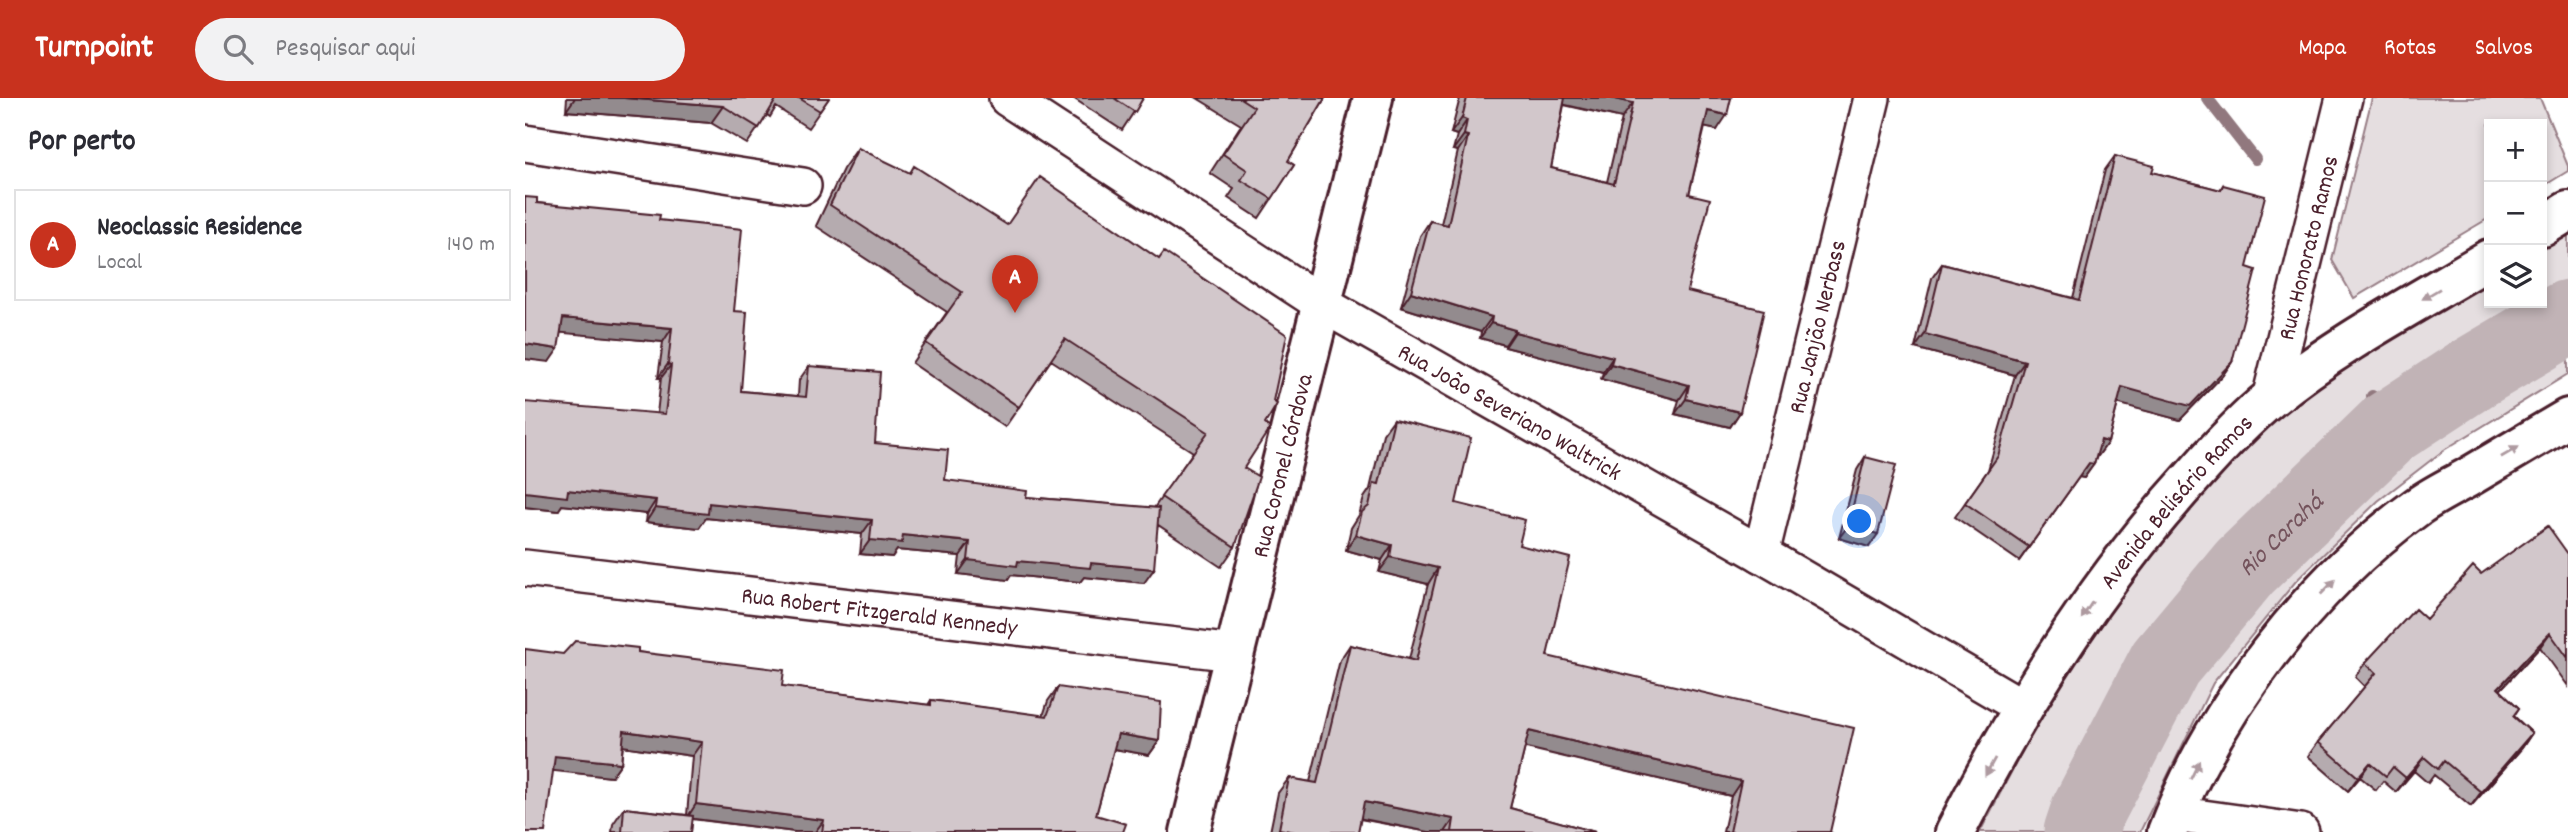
<!DOCTYPE html>
<html lang="pt">
<meta charset="utf-8">
<style>
body{margin:0;font-family:Dekko,sans-serif;background:#f2f2f3;color:#2b2b33}
.controls{position:absolute;right:21px;top:21px;display:grid;overflow:hidden;border-radius:0px;box-shadow:0 4px 10px #0003}
.controls button{width:63px;height:63px;display:grid;place-items:center;padding:0;border:0;border-bottom:2px solid #e1e1e2;background:#fff;color:#2b2b33;font:35px sans-serif}
.you{position:absolute;left:1335px;top:424px;width:24px;height:24px;margin:-18px;border:5px solid #fff;border-radius:50%;background:#1a73e8;box-shadow:0 0 0 10px #1a73e833}
.badge{display:grid;place-items:center;width:46px;height:46px;border-radius:50%;background:#c8321e;color:#fff;font-size:23px;font-weight:700}
.pin{position:absolute;translate:-50% -58px;filter:drop-shadow(0 2px 4px #0008)}
.pin::after{content:'';position:absolute;top:37px;width:24px;height:21px;background:inherit;clip-path:polygon(0 0,100% 0,50% 100%)}
.list{margin:0;padding:0;list-style:none}
h2{display:flex;justify-content:space-between;align-items:center;height:91px;margin:0;padding:0 28px;font-size:30px}
h2 small{font-size:23px;font-weight:400;color:#7c7c81}
.list li{display:grid;grid-template-columns:46px 1fr auto;gap:21px;align-items:center;box-sizing:border-box;height:112px;margin:0 14px 14px;padding:0 14px;border:2px solid #e1e1e2;border-radius:0px}
.list b{display:block;font-size:26px;white-space:nowrap}
.list p{margin:0;font-size:23px;white-space:nowrap;color:#7c7c81}
.list em{font-size:23px;font-style:normal;color:#7c7c81}
.icon{flex:none;width:38px;height:38px;fill:none;stroke:currentColor;stroke-width:2;stroke-linecap:round;stroke-linejoin:round}
.map{position:relative;flex:none;width:2043px;height:734px;overflow:hidden}
header{display:flex;align-items:center;gap:42px;box-sizing:border-box;height:98px;padding:0 35px;background:#c8321e;color:#fff}
header strong{font-size:33px}
nav{display:flex;gap:38px;margin-inline-start:auto;font-size:24px}
.search{width:490px;height:63px;background:#f2f2f3;display:flex;align-items:center;gap:18px;box-sizing:border-box;padding:0 24px;border-radius:38px;color:#7c7c81;font-size:26px}
main{display:flex}
aside{flex:1;background:#fff}
.map>svg:first-child{display:block}
.green{fill:#e5dee0;stroke:#987e86;stroke-width:2}
.lines{fill:none;stroke-linecap:round;stroke-linejoin:round}
.stream{stroke:#91787e;stroke-width:12}
.river{stroke:#c1b3b6;stroke-width:75}
.street-casing{stroke:#4a1f2b;stroke-width:40}
.secondary-casing{stroke:#4a1f2b;stroke-width:44}
.primary-casing{stroke:#4a1f2b;stroke-width:44}
.street{stroke:#fff;stroke-width:35}
.secondary{stroke:#fff;stroke-width:38}
.primary{stroke:#fff;stroke-width:38}
.wall{fill:#b5abaf;stroke:#4a1f2b;stroke-width:2;fill-rule:evenodd}
.shaded-wall{fill:#938b8e;stroke:#4a1f2b;stroke-width:2}
.building{fill:#d2c7cb;stroke:#4a1f2b;stroke-width:2}
.oneway{fill:#ae9aa0}
.labels{text-anchor:middle;stroke-width:5;stroke-linejoin:round;paint-order:stroke}
.street-label{font-size:24px;fill:#4a1f2b;stroke:#fff}
.water-label{font-size:26px;font-style:italic;fill:#74535c;stroke:#fff}
</style>
<header>
<strong>Turnpoint</strong>
<div class="search"><svg class="icon" aria-label="search" viewBox="0 0 24 24"><circle cx="10" cy="10" r="6"/><path d="M15 15l6 6"/></svg>Pesquisar aqui</div>
<nav><a>Mapa</a><a>Rotas</a><a>Salvos</a></nav>
</header>
<main>
<aside>
<h2>Por perto<small></small></h2>
<ul class="list">
<li><span class="badge">A</span><div><b>Neoclassic Residence</b><p>Local</p></div><em>140 m</em></li>
</ul>
</aside>
<div class="map">
<svg width="2043" height="734" viewBox="0 0 2043 734">
<rect width="100%" height="100%" fill="#fff"/>
<filter id="ink" filterUnits="userSpaceOnUse"><feTurbulence type="fractalNoise" baseFrequency=".0143" numOctaves="2"/><feDisplacementMap in="SourceGraphic" scale="14" xChannelSelector="R" yChannelSelector="G"/><feConvolveMatrix kernelMatrix="1 2 1 2 8 2 1 2 1" color-interpolation-filters="sRGB"/></filter>
<g filter="url(#ink)">
<path class="green" d="M1847 0H2015L2043 68V73L2017 89V26H1964V120L1829 200 1807 162Z
M2043 136V276L1919 352 1853 403 1771 483 1688 585 1615 734H1455L1528 594 1616 461 1713 352 1785 292 1855 244 1964 180V205H2017V150Z"/>
<g class="lines">
<path class="stream" d="M1682 0 1730 61
M1847 298 1864 330"/>
<path class="river" id="s1" d="M1556 734 1563 713 1640 565 1720 469 1864 330 1945 277 2043 219"/>
<g class="street-casing">
<g id="street">
<path id="s2" d="M482 0 797 206 1236 456 1499 610"/>
<path d="M0 45 278 88"/>
<path id="s3" d="M1745 301 1819 0"/>
<path id="s4" d="M1236 456 1347 0"/>
<path id="s5" d="M0 470 709 555"/>
<path d="M1649 716 1776 734"/>
</g>
</g>
<g class="secondary-casing">
<g id="secondary">
<path id="s6" d="M665 734 848 0"/>
</g>
</g>
<g class="primary-casing">
<g id="primary">
<path d="M2017 129 2043 113"/>
<path id="s7" d="M1430 734C1495 606 1574 481 1671 375 1694 349 1719 322 1746 300 1812 246 1891 205 1964 161"/>
<path d="M1642 734C1689 612 1785 486 1892 409 1907 398 1925 389 1942 380 1976 360 2009 340 2043 320"/>
</g>
</g>
<use href="#street" class="street"/>
<use href="#secondary" class="secondary"/>
<use href="#primary" class="primary"/>
</g>
<path class="wall" d="M42 0H304L283 30 251 9 245 19 242 17 222 46 186 25 41 13Z
M548 0H618L597 32Z
M672 0H800L763 63 769 67 734 120 703 100 709 91 685 75 716 27Z
M935 0H1206L1192 32 1180 29 1164 96 1162 193 1215 314 1205 329 1150 316 1154 302 1076 281 1078 274 980 249V247L955 240 956 234 876 209 895 138 905 123 916 126 933 53 928 52 932 37 926 35ZM1039 7 1097 20 1082 84 1026 70Z
M333 50 740 326 719 370 710 449 696 469 633 427 619 485 559 479 555 484 486 477 483 482 433 476 435 458 372 452 367 459 335 456 337 436 181 420 174 430 121 424 122 416 37 407 33 413 0 409 132 316 136 280H133L138 244 36 234 24 264 12 105 134 122 209 213 216 293 273 298 274 282 284 268 350 345 420 382 501 399 629 410 668 354 526 262 480 329 387 265 422 214 291 128 318 71Z
M1590 58 1627 74 1695 92 1698 87 1722 169 1707 264 1697 278 1655 322 1593 305 1583 344 1573 358H1572L1569 366 1559 380 1554 379 1494 463 1430 419 1463 372 1490 277 1390 250 1407 180 1417 166 1548 200 1580 72Z
M869 321 931 405 994 447 1022 558 1305 734H1198L1206 698 1000 649 985 710 1070 734H904L835 721 833 734H745L753 695 764 680 785 684 815 562 825 547 884 561 903 486 854 474 857 462 821 452 826 430 834 417 839 400 845 391 858 336Z
M1340 359 1344 449 1314 440 1332 372Z
M2043 456V588L2015 549 1975 592 1994 610 1989 618 2007 635 1997 650 1946 708 1909 677 1903 685 1889 673 1871 694 1858 683 1851 692 1835 679 1823 693 1783 658 1793 644 1840 589 1830 579 1840 565 1901 521 1956 476Z
M113 554 257 588 403 607 406 602 518 618 523 603 533 589 634 643 624 657 589 651 571 717 598 734H270L167 721 166 734H87L88 726 99 710 162 717 167 658 98 648 96 665 86 679 28 672 38 556Z"/>
<path class="shaded-wall" d="M50 0H99L198 8 186 25 41 13Z
M1036 0H1086L1108 5 1097 20 1032 5Z
M1183 13 1202 17 1192 32 1173 28Z
M937 20 942 22 932 37 926 35Z
M939 37 943 38 933 53 928 52Z
M886 194 967 219 956 234 876 209Z
M38 220 147 230 138 244 28 234Z
M966 225 990 232 980 247 955 240Z
M990 234 1088 259 1078 274 980 249Z
M1400 236 1500 263 1490 277 1390 250Z
M0 246 33 251 24 264 0 261Z
M1707 264 1697 278 1655 322 1587 304 1597 289Z
M143 266 146 267 136 280H133Z
M1086 266 1164 287 1154 302 1076 281Z
M1161 301 1215 314 1205 329 1150 316Z
M1576 342 1583 344 1573 358 1566 357Z
M1564 365 1569 366 1559 380 1554 379 1494 463Z
M43 392 131 402 122 416 37 407 33 413 0 409V394Z
M184 405 347 422 337 436 181 420 174 430 121 424 130 410Z
M1323 428 1353 436 1344 449 1314 440Z
M378 437 445 444 435 458 372 452 367 459 335 456 345 442Z
M831 437 867 447 857 462 821 452Z
M865 459 913 470 903 486 854 474Z
M443 462 566 465 629 471 619 485 559 479 555 484 486 477 483 482 433 476Z
M2025 535 2015 549 1963 605 1973 590Z
M99 633 177 644 167 658 90 647Z
M1004 633 1216 683 1206 698 993 648Z
M2007 635 1997 650 1946 708 1956 694Z
M593 636 634 643 624 657 583 650Z
M30 658 96 665 86 679 20 672Z
M1899 659 1889 673 1871 694 1881 680Z
M1845 665 1835 679 1823 693 1833 679Z
M839 704 929 721 920 734H904L828 719Z
M171 706 299 722 290 734H270L162 720Z
M754 731 770 734H752Z"/>
<path class="building" d="M99 0H252L234 30 198 8Z
M274 0H304L295 13Z
M589 0H618L610 14Z
M715 0H800L763 63 769 67 747 101 716 82 722 72 698 56 729 9Z
M942 0H1040L1026 70 1089 86 1108 5 1086 0H1206L1202 17 1183 13 1164 96 1185 101 1162 193 1239 212 1215 314 1161 301 1164 287 1086 266 1088 259 990 234V232L966 225 967 219 886 194 905 123 923 127 943 38 939 37 942 22 937 20Z
M333 50 385 75 389 68 482 127 515 79 634 161 639 154 762 237 748 303 752 306 740 326 745 330 719 370 734 379 710 449 636 399 683 334 540 241 494 309 401 245 437 194 305 107Z
M1590 58 1629 68 1627 74 1696 92 1698 87 1740 98 1722 169 1731 172 1707 264 1665 308 1597 289 1583 344 1576 342 1569 366 1564 365 1504 449 1440 405 1473 358 1500 263 1400 236 1417 166 1554 202Z
M0 99 12 100V105L135 117 134 122 217 131 209 213 222 214 216 293 281 299 284 268 355 274 350 345 423 352 420 382 502 393 501 399 634 410 629 471 566 465 565 470 493 463 492 468 443 462 445 444 378 437 377 445 345 442 347 422 184 405 183 416 130 410 131 402 43 392 42 399 0 394V304L140 316 146 267 143 266 147 230 38 220 33 251 0 246Z
M869 321 946 340 931 405 1000 422 994 447 1045 460 1022 558 1329 630 1305 734H1205L1216 683 1004 633 985 710 1070 734H927L929 721 839 704 833 734H770L754 731 764 680 792 685 825 547 891 563 913 470 865 459 867 447 831 437 837 414 844 408 849 385 854 386Z
M1340 359 1371 367 1353 436 1323 428Z
M2023 428 2043 456V560L2025 535 1973 590 1994 610 1988 618 2007 635 1956 694 1919 663 1913 671 1899 659 1881 680 1868 669 1861 678 1845 665 1833 679 1793 644 1851 575 1840 565 1890 511 1901 521 1948 468 1956 476Z
M50 543 113 550V554L259 572 257 588 406 607V602L522 618 533 589 636 604 634 643 593 636 571 717 601 726 598 734H297L299 722 171 706 177 644 99 633 96 665 30 658 20 734H0V551L38 556Z
M99 710 168 718 166 734H97Z"/>
<defs><path id="oneway-solid" d="M-6-.8H1V-3.2L6.5 0L1 3.2V.8H-6Z" transform="scale(1.75)"/></defs>
<g class="oneway">
<use href="#oneway-solid" transform="translate(1906 196) rotate(149)"/>
<use href="#oneway-solid" transform="translate(1985 354) rotate(-30)"/>
<use href="#oneway-solid" transform="translate(1803 489) rotate(-46)"/>
<use href="#oneway-solid" transform="translate(1562 512) rotate(123)"/>
<use href="#oneway-solid" transform="translate(1465 669) rotate(119)"/>
<use href="#oneway-solid" transform="translate(1670 672) rotate(-64)"/>
</g>
</g>
<g class="labels">
<g class="street-label">
<text dy="8" stroke="none"><textPath href="#s3" startOffset="156">Rua Honorato Ramos</textPath></text>
<text dy="8" stroke="none"><textPath href="#s4" startOffset="234">Rua Janjão Nerbass</textPath></text>
<text dy="8" stroke="none"><textPath href="#s2" startOffset="593">Rua João Severiano Waltrick</textPath></text>
<text dy="8" stroke="none"><textPath href="#s6" startOffset="378">Rua Coronel Córdova</textPath></text>
<text dy="8" stroke="none"><textPath href="#s7" startOffset="399">Avenida Belisário Ramos</textPath></text>
<text dy="8" stroke="none"><textPath href="#s5" startOffset="357">Rua Robert Fitzgerald Kennedy</textPath></text>
</g>
<g class="water-label">
<text dy="9" stroke="none"><textPath href="#s1" startOffset="362">Rio Carahá</textPath></text>
</g>
</g>
</svg>
<div class="controls">
<button>+</button>
<button>−</button>
<button><svg class="icon" aria-label="layers" viewBox="0 0 24 24"><path d="M12 4l9 5-9 5-9-5zM3 14l9 5 9-5"/></svg></button>
</div>
<div class="you"></div>
<div class="pin badge" style="left:490px;top:215px">A</div>
</div>
</main>
